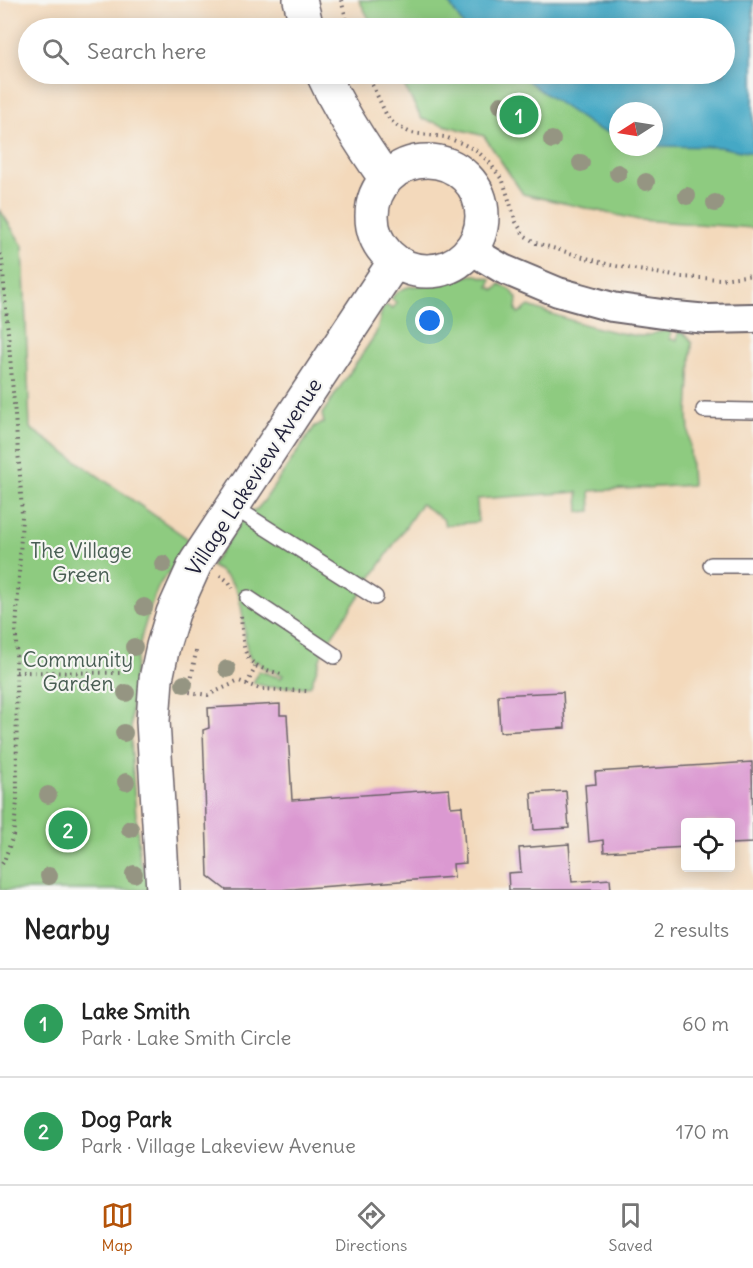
<!DOCTYPE html>
<meta charset="utf-8">
<style>
body{margin:0;font-family:Delius,sans-serif;background:#f2f2f2;color:#222}
.controls{position:absolute;right:18px;bottom:18px;display:grid;overflow:hidden;border-radius:6px;box-shadow:0 3px 15px #0003}
.controls button{width:54px;height:54px;display:grid;place-items:center;padding:0;border:0;border-bottom:2px solid #e0e0e0;background:#fff;color:#222;font:30px sans-serif}
.compass{position:absolute;left:609px;top:102px;width:54px;height:54px;border-radius:50%;background:#fff;box-shadow:0 3px 15px #0003;rotate:258deg}
.you{position:absolute;left:430px;top:321px;width:21px;height:21px;margin:-15px;border:4px solid #fff;border-radius:50%;background:#1a73e8;box-shadow:0 0 0 9px #1a73e833}
.badge{display:grid;place-items:center;width:39px;height:39px;border-radius:50%;background:#b45309;color:#fff;font-size:20px;font-weight:700}
.pin{position:absolute;translate:-50% -50%;border:3px solid #fff;box-shadow:0 2px 6px #0006}
.list{margin:0;padding:0;list-style:none}
h2{display:flex;justify-content:space-between;align-items:center;height:78px;margin:0;padding:0 24px;font-size:26px}
h2 small{font-size:20px;font-weight:400;color:#767676}
.list li{display:grid;grid-template-columns:39px 1fr auto;gap:18px;align-items:center;box-sizing:border-box;height:108px;padding:0 24px;border-top:2px solid #e0e0e0}
.list b{display:block;font-size:22px;white-space:nowrap}
.list p{margin:0;font-size:20px;white-space:nowrap;color:#767676}
.list em{font-size:20px;font-style:normal;color:#767676}
.icon{flex:none;width:33px;height:33px;fill:none;stroke:currentColor;stroke-width:2;stroke-linecap:round;stroke-linejoin:round}
.map{position:relative;flex:none;width:753px;height:890px;overflow:hidden}
.search{position:absolute;background:#fff;box-shadow:0 3px 15px #0003;left:18px;right:18px;top:18px;height:66px;display:flex;align-items:center;gap:15px;box-sizing:border-box;padding:0 21px;border-radius:33px;color:#767676;font-size:22px}
.sheet{height:294px;background:#fff}
nav{display:flex;justify-content:space-around;align-items:center;box-sizing:border-box;height:84px;border-top:2px solid #e0e0e0;background:#fff;font-size:16px;color:#767676}
nav a{display:grid;justify-items:center;gap:3px}
nav .on{color:#b45309}
.map>svg:first-child{display:block}
.green{fill:#8ecb80;stroke:#58765e;stroke-width:1.5;fill-rule:evenodd}
.water{fill:#45a8c5;stroke:#346580;stroke-width:1.5}
.building{fill:#db99d1}
.lines{fill:none;stroke-linecap:round;stroke-linejoin:round}
.service-casing{stroke:#6b6268;stroke-width:18}
.minor-casing{stroke:#6b6268;stroke-width:32}
.tertiary-casing{stroke:#6b6268;stroke-width:36}
.path{stroke:#6b6268;stroke-width:4;stroke-dasharray:1.5 4.5;stroke-linecap:butt}
.service{stroke:#fff;stroke-width:15}
.minor{stroke:#fff;stroke-width:28}
.tertiary{stroke:#fff;stroke-width:33}
.tree{fill:#959582}
.labels{text-anchor:middle;stroke-width:4.5;stroke-linejoin:round;paint-order:stroke}
.street-label{font-size:21px;fill:#22223b;stroke:#f6f6f2}
.park-label{font-size:21px;fill:#485d53;stroke:#f6f6f2}
</style>
<div class="map">
<svg width="753" height="890" viewBox="0 0 753 890">
<rect width="100%" height="100%" fill="#f6f6f2"/>
<filter id="ink" filterUnits="userSpaceOnUse"><feTurbulence type="fractalNoise" baseFrequency=".0167" numOctaves="2"/><feDisplacementMap in="SourceGraphic" scale="12" xChannelSelector="R" yChannelSelector="G"/><feConvolveMatrix kernelMatrix="1 2 1 2 8 2 1 2 1" color-interpolation-filters="sRGB"/></filter>
<filter id="wash" filterUnits="userSpaceOnUse"><feTurbulence type="fractalNoise" baseFrequency=".008" numOctaves="4" result="noise"/><feDisplacementMap in="SourceGraphic" scale="24" xChannelSelector="R" yChannelSelector="G"/><feGaussianBlur stdDeviation="1.35" result="paint"/><feColorMatrix in="noise" values="0 0 0 0 0 0 0 0 0 0 0 0 0 0 0 0 0 1.4 0 .05"/><feComposite in="paint" operator="in"/></filter>
<g filter="url(#wash)">
<rect width="100%" height="100%" fill="#f3d9bb"/>
<path class="green" d="M359 0H753V228L639 220 523 194 484 136 422 119 398 74H724V28H374ZM618 111H654V147H618Z
M0 210 23 246 30 428 188 539C191 560 168 568 160 584 152 598 148 616 143 631 122 707 134 785 140 862L148 877 149 890H0Z
M476 275 491 279 489 287 495 290 500 284 511 290 517 298 516 310 518 313 522 311 529 306C565 319 601 331 639 336 651 337 659 329 671 331L670 339 677 340 678 332C686 333 689 337 692 343L688 415 692 485 590 491 591 511 579 512 578 492 477 499 478 522 445 525 443 519 421 504 324 648 311 685 307 687H268L253 683 259 671 281 678 283 675 260 666 261 664 257 661 255 664C248 658 247 651 246 643 241 610 245 583 211 566L247 513 257 509 264 501 315 426 324 423 322 414 375 335C380 325 379 315 384 306H388L392 309 397 303 391 299C402 281 427 287 444 283 455 280 464 275 476 275Z"/>
<path class="water" d="M447 0H753V153L719 147 658 146 654 145V111H618V135L597 129 541 91 519 74H724V28H465Z"/>
<g id="blocks">
<path class="building" d="M563 692 565 728 500 732 498 695Z
M280 704V715H287L292 800 449 789 451 807 462 806 466 863 453 864 454 877 278 890H226L208 876 203 730 209 728 208 708Z
M752 762 753 843 730 844V822H686V847L604 852 603 840 589 842 585 785 596 784 595 772Z
M566 791 569 828 534 830 531 793Z
M569 844 572 882 610 879 611 890H509L508 873 521 872 519 848Z"/>
</g>
</g>
<g filter="url(#ink)">
<use href="#blocks" fill-opacity="0" stroke="#6b6268" stroke-width="1.5"/>
<g class="lines">
<g class="service-casing">
<path id="service" d="M704 410 753 411
M232 506 375 597
M711 565H753
M248 598 335 656"/>
</g>
<g class="minor-casing">
<path id="minor" d="M471 250 503 269 558 292 612 307 676 316 708 319 753 318"/>
</g>
<g class="tertiary-casing">
<path id="tertiary" d="M300 0 307 28
M323 74C340 111 362 145 386 179
M372 216a55 55 0 1 1 110 0a55 55 0 1 1-110 0Z
M163 890 153 721 156 679 163 646 173 613 196 562 395 261"/>
</g>
<path class="path" d="M341 0 349 28
M367 74 387 116 395 125 411 133 445 137 461 143 477 151 489 162 503 181 516 222 524 235 536 243 610 265 680 277 721 279 753 275
M0 254 2 261 20 475 22 516 16 633 17 802 13 836 4 861 0 867
M220 575 229 582 233 588
M241 616C244 654 241 665 282 674
M196 651 189 692 208 695 239 681 260 689 307 691
M16 672 123 673
M247 684 256 666"/>
<use href="#service" class="service"/>
<use href="#minor" class="minor"/>
<use href="#tertiary" class="tertiary"/>
</g>
<g class="tree">
<circle cx="501" cy="105" r="9"/>
<circle cx="522" cy="123" r="9"/>
<circle cx="552" cy="140" r="9"/>
<circle cx="581" cy="163" r="9"/>
<circle cx="618" cy="173" r="9"/>
<circle cx="646" cy="182" r="9"/>
<circle cx="687" cy="196" r="9"/>
<circle cx="715" cy="203" r="9"/>
<circle cx="163" cy="564" r="9"/>
<circle cx="144" cy="607" r="9"/>
<circle cx="134" cy="647" r="9"/>
<circle cx="227" cy="669" r="9"/>
<circle cx="184" cy="684" r="9"/>
<circle cx="126" cy="693" r="9"/>
<circle cx="124" cy="733" r="9"/>
<circle cx="126" cy="782" r="9"/>
<circle cx="48" cy="795" r="9"/>
<circle cx="57" cy="829" r="9"/>
<circle cx="130" cy="829" r="9"/>
<circle cx="134" cy="874" r="9"/>
<circle cx="49" cy="876" r="9"/>
</g>
</g>
<g class="labels">
<g class="street-label">
<text transform="translate(254 477) rotate(-57)" y="7">Village Lakeview Avenue</text>
</g>
<g class="park-label">
<text x="81" y="558">The Village<tspan x="81" dy="24">Green</tspan></text>
<text x="78" y="667">Community<tspan x="78" dy="24">Garden</tspan></text>
</g>
</g>
</svg>
<div class="controls">
<button><svg class="icon" aria-label="locate" viewBox="0 0 24 24"><circle cx="12" cy="12" r="6"/><path d="M12 2v4M12 18v4M2 12h4M18 12h4"/></svg></button>
</div>
<svg class="compass" viewBox="-18 -18 36 36"><path d="M0-13l5 13h-10z" fill="#e53935"/><path d="M0 13l5-13h-10z" fill="#767676"/></svg>
<div class="you"></div>
<div class="pin badge" style="left:519px;top:115px;background:#2e9e5b">1</div>
<div class="pin badge" style="left:68px;top:830px;background:#2e9e5b">2</div>
<div class="search"><svg class="icon" aria-label="search" viewBox="0 0 24 24"><circle cx="10" cy="10" r="6"/><path d="M15 15l6 6"/></svg>Search here</div>
</div>
<section class="sheet">
<h2>Nearby<small>2 results</small></h2>
<ul class="list">
<li><span class="badge" style="background:#2e9e5b">1</span><div><b>Lake Smith</b><p>Park · Lake Smith Circle</p></div><em>60 m</em></li>
<li><span class="badge" style="background:#2e9e5b">2</span><div><b>Dog Park</b><p>Park · Village Lakeview Avenue</p></div><em>170 m</em></li>
</ul>
</section>
<nav>
<a class="on"><svg class="icon" aria-label="map" viewBox="0 0 24 24"><path d="M3 6l6-2 6 2 6-2v14l-6 2-6-2-6 2zM9 4v14M15 6v14"/></svg>Map</a>
<a><svg class="icon" aria-label="directions" viewBox="0 0 24 24"><path d="M12 3l9 9-9 9-9-9zM9 14v-3h6M13 9l2 2-2 2"/></svg>Directions</a>
<a><svg class="icon" aria-label="saved" viewBox="0 0 24 24"><path d="M7 4h10v16l-5-4-5 4z"/></svg>Saved</a>
</nav>
